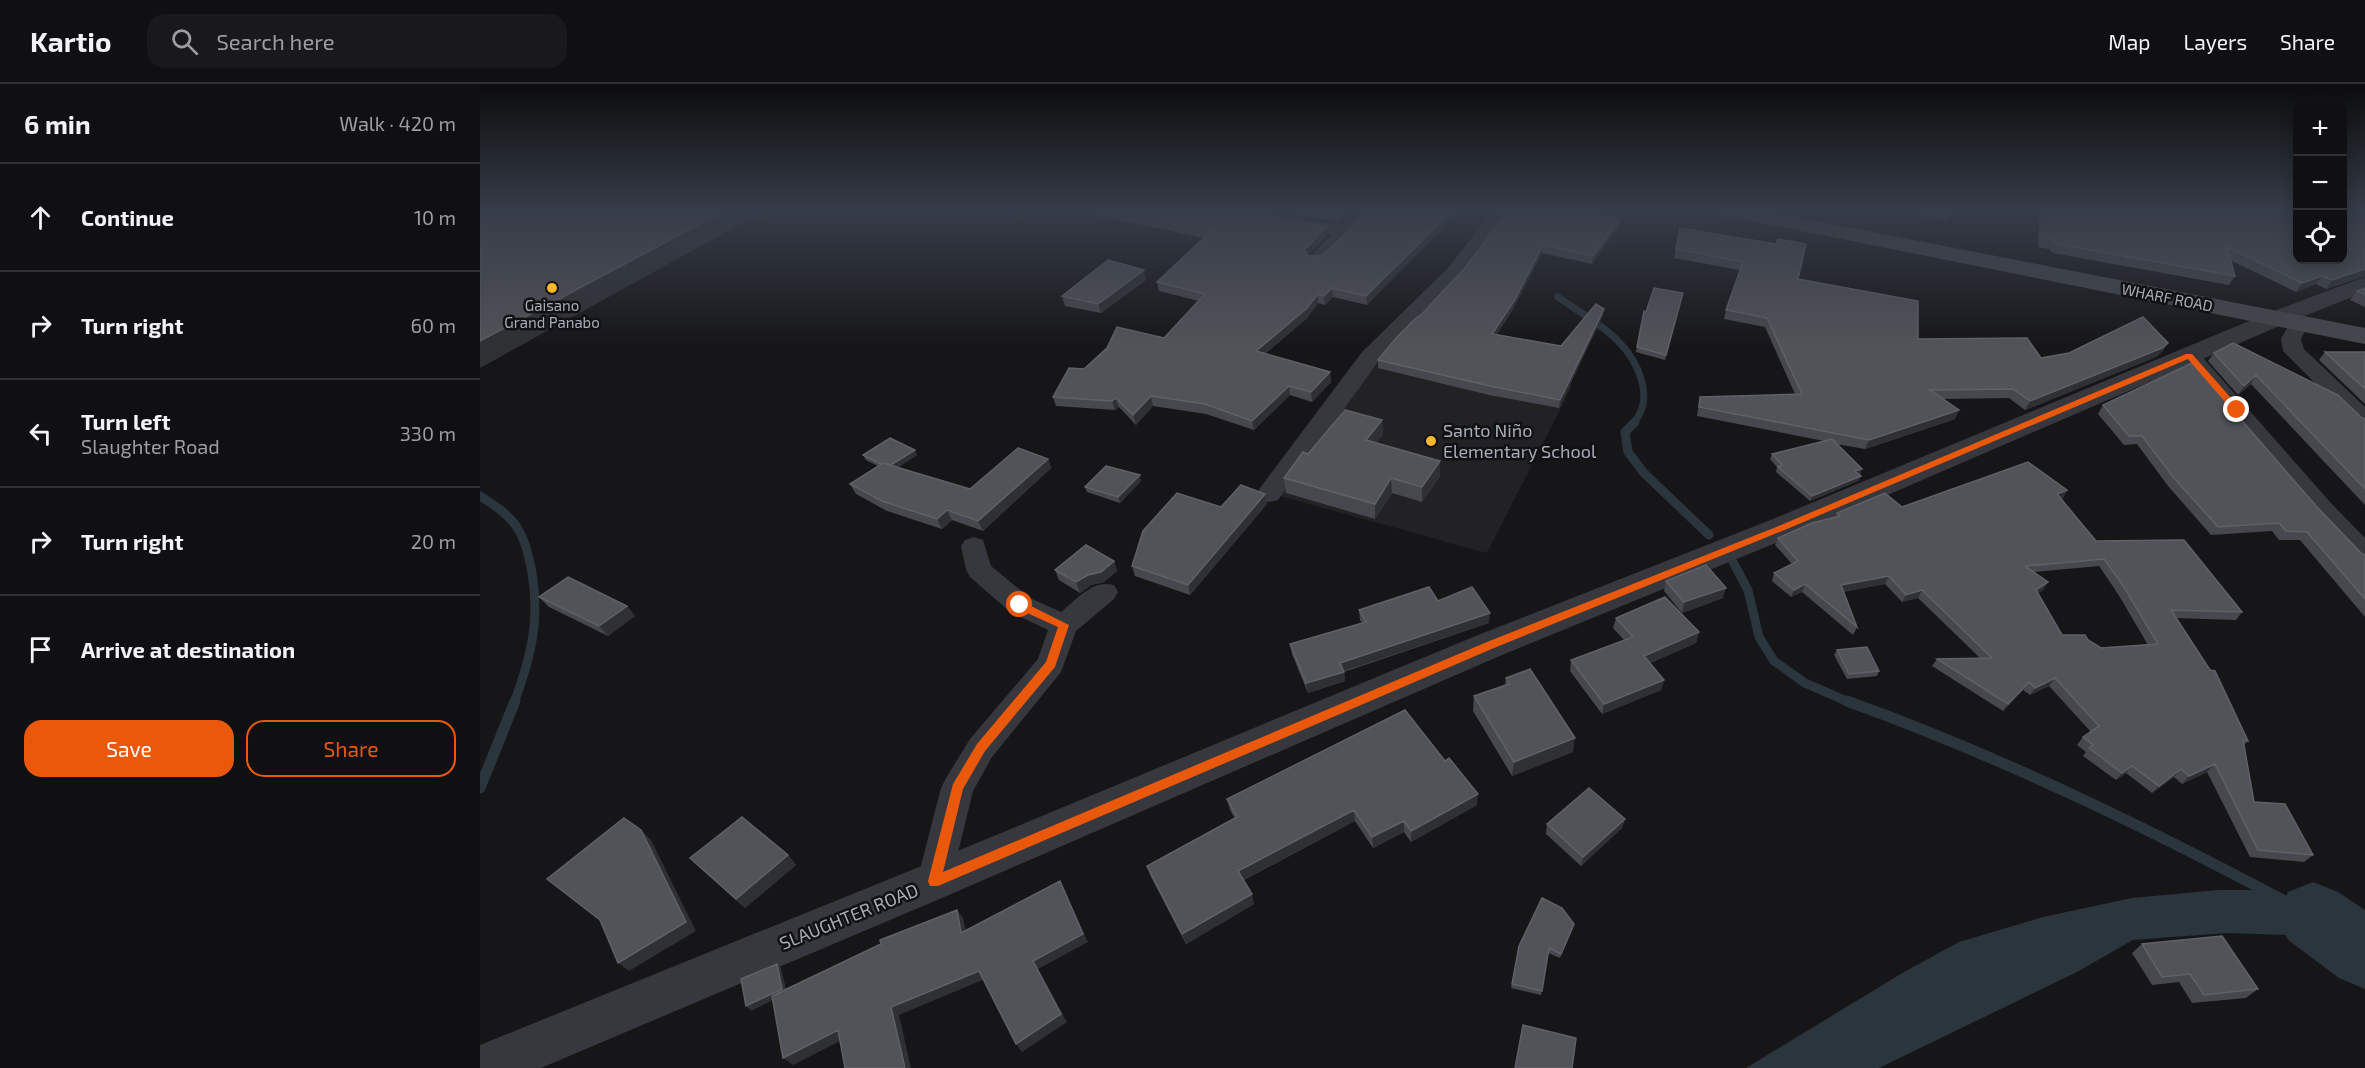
<!DOCTYPE html>
<meta charset="utf-8">
<style>
body{margin:0;font-family:"Exo 2",sans-serif;background:#19191b;color:#f1f3f6}
.controls{position:absolute;right:18px;top:18px;display:grid;overflow:hidden;border-radius:12px;box-shadow:0 3px 15px #0003}
.controls button{width:54px;height:54px;display:grid;place-items:center;padding:0;border:0;border-bottom:2px solid #303032;background:#101012;color:#f1f3f6;font:30px sans-serif}
.stop{position:absolute;width:18px;height:18px;margin:-14px;border:4px solid #ea580c;border-radius:50%;background:#fff}
.stop.end{background:#ea580c;border-color:#fff;box-shadow:0 2px 6px #0008}
.list{margin:0;padding:0;list-style:none}
h2{display:flex;justify-content:space-between;align-items:center;height:78px;margin:0;padding:0 24px;font-size:26px}
h2 small{font-size:20px;font-weight:400;color:#9c9d9f}
.list li{display:grid;grid-template-columns:39px 1fr auto;gap:18px;align-items:center;box-sizing:border-box;height:108px;padding:0 24px;border-top:2px solid #303032}
.list b{display:block;font-size:22px;white-space:nowrap}
.list p{margin:0;font-size:20px;white-space:nowrap;color:#9c9d9f}
.list em{font-size:20px;font-style:normal;color:#9c9d9f}
.actions{display:flex;gap:12px;padding:18px 24px}
.actions a{flex:1;padding:14px 0;border:2px solid #ea580c;border-radius:18px;text-align:center;font-size:21px;color:#ea580c}
.actions .main{background:#ea580c;color:#fff}
.icon{flex:none;width:33px;height:33px;fill:none;stroke:currentColor;stroke-width:2;stroke-linecap:round;stroke-linejoin:round}
.map{position:relative;flex:none;width:1885px;height:984px;overflow:hidden}
header{display:flex;align-items:center;gap:36px;box-sizing:border-box;height:84px;padding:0 30px;background:#101012;border-bottom:2px solid #303032}
header strong{font-size:28px}
nav{display:flex;gap:33px;margin-inline-start:auto;font-size:21px}
.search{width:420px;height:54px;background:#19191b;display:flex;align-items:center;gap:15px;box-sizing:border-box;padding:0 21px;border-radius:18px;color:#9c9d9f;font-size:22px}
main{display:flex}
aside{flex:1;background:#101012}
.map>svg:first-child{display:block}
.built{fill:#222225}
.water{fill:#2b353d}
.lines{fill:none;stroke-linecap:round;stroke-linejoin:round}
.stream-far2{stroke:#2b353d;stroke-width:7}
.stream-far1{stroke:#2b353d;stroke-width:9}
.stream{stroke:#2b353d;stroke-width:11}
.river{fill:#2b353d;fill-rule:evenodd}
.minor{fill:#37383d;fill-rule:evenodd}
.tertiary{fill:#37383d;fill-rule:evenodd}
.secondary{fill:#45474d;fill-rule:evenodd}
.wall{fill:#47484d;fill-rule:evenodd}
.shaded-wall{fill:#2f3033}
.building{fill:#525359;stroke:#5f6168;stroke-width:1.5;fill-rule:evenodd}
.route{fill:#ea580c}
.poi-dot{fill:#fcb72a;stroke:#111113;stroke-width:2}
.labels{text-anchor:middle;stroke-width:5;stroke-linejoin:round;paint-order:stroke}
.far-street-label{font-size:15px;fill:#a7acb9;stroke:#111113}
.far-poi-label{font-size:15px;fill:#a7acb9;stroke:#111113}
.poi-label{font-size:18px;fill:#a7acb9;stroke:#111113;text-anchor:start}
.street-label{font-size:18px;fill:#a7acb9;stroke:#111113}
</style>
<header>
<strong>Kartio</strong>
<div class="search"><svg class="icon" aria-label="search" viewBox="0 0 24 24"><circle cx="10" cy="10" r="6"/><path d="M15 15l6 6"/></svg>Search here</div>
<nav><a>Map</a><a>Layers</a><a>Share</a></nav>
</header>
<main>
<aside>
<h2>6 min<small>Walk · 420 m</small></h2>
<ul class="list">
<li><svg class="icon" aria-label="ahead" viewBox="0 0 24 24"><path d="M12 20V5M6 11l6-6 6 6"/></svg><div><b>Continue</b></div><em>10 m</em></li>
<li><svg class="icon" aria-label="right" viewBox="0 0 24 24"><path d="M7 20v-9h11M14 6l5 5-5 5"/></svg><div><b>Turn right</b></div><em>60 m</em></li>
<li><svg class="icon" aria-label="left" viewBox="0 0 24 24"><path d="M17 20v-9H6M10 6l-5 5 5 5"/></svg><div><b>Turn left</b><p>Slaughter Road</p></div><em>330 m</em></li>
<li><svg class="icon" aria-label="right" viewBox="0 0 24 24"><path d="M7 20v-9h11M14 6l5 5-5 5"/></svg><div><b>Turn right</b></div><em>20 m</em></li>
<li><svg class="icon" aria-label="arrive" viewBox="0 0 24 24"><path d="M6 21V4h12l-3 4 3 4H6"/></svg><div><b>Arrive at destination</b></div></li>
</ul>
<div class="actions"><a class="main">Save</a><a>Share</a></div>
</aside>
<div class="map">
<svg width="1885" height="984" viewBox="0 0 1885 984">
<rect width="100%" height="100%" fill="#161618"/>
<path class="built" d="M909 261 1092 302 1007 469 796 411Z"/>
<path class="water" d="M1738 806H1785L1833 832 1862 853 1747 849 1653 856 1595 889 1399 984H1266L1424 888 1479 858 1563 833 1652 814Z"/>
<g class="lines">
<path class="stream-far2" d="M1078 213C1096 226 1123 241 1138 257 1158 277 1176 315 1153 339"/>
<path class="stream-far1" d="M1155 338 1145 348 1148 368 1164 389 1229 451
M0 412C13 420 30 431 38 445 46 458 49 474 52 489 60 537 51 573 34 619
M1253 478 1268 506 1279 553 1294 577 1325 599 1371 619"/>
<path class="stream" d="M1367 617C1528 675 1682 751 1833 832
M0 704 35 617"/>
<path class="river" d="M1833 798 1858 808 1885 826V905L1859 894 1808 856 1797 832 1808 808Z"/>
<path class="minor" d="M738 125H775L862 141 879 125H898L843 179H829L827 175 852 150 747 130 741 129Z
M1014 125H1032L983 191 898 278 798 416 789 418 780 416 777 410 780 404 882 268 969 183Z
M1819 233 1826 235 1829 239 1821 255 1824 265 1885 323V343L1877 341 1803 267 1801 255 1812 235Z
M1709 266 1717 267 1850 418 1885 454V479L1876 477 1832 430 1701 277 1698 272 1701 267Z
M494 453 503 456 511 482 550 514 581 528C597 515 613 495 634 501L638 508 634 515 596 547 581 588 512 673 493 707 471 797 466 808 454 813 442 808 437 797 461 704 466 694 490 655 558 575 568 546 530 528 490 493 486 486 481 462 485 456Z"/>
<path class="tertiary" d="M1885 193V208L1804 240 1315 451 1022 571 469 811 61 984H0V961L439 783 998 551 1293 435 1786 230Z"/>
<path class="secondary" d="M1231 125H1275L1885 244V260L1242 131 1234 130Z"/>
</g>
<path class="wall" d="M591 125H751L847 143V151L828 172H842L891 125 887 221 853 213 845 221 838 219 827 234 785 270 850 288 851 298 832 318 810 311 774 346 726 330 673 322 656 341 639 323 635 326 576 322 573 313 604 285 684 254 719 217 679 207 677 198 724 154 633 135Z
M787 125H877L861 139Z
M1069 125H1109L1107 129 1141 134 1139 142 1112 180 1062 169 1033 225 1017 250 1081 262 1124 225 1122 233 1079 324 1009 311 898 284V276L939 233Z
M1438 125H1885V192L1846 205 1836 200 1816 208 1750 176 1755 192 1749 201 1573 169 1569 165 1558 163 1559 131 1472 125 1468 137 1443 133Z
M1200 144 1318 195 1438 255 1561 274 1688 259 1682 268 1676 273 1545 326 1529 314 1463 315 1475 335 1385 365 1356 360 1380 391 1381 392 1378 397 1330 417 1296 388 1297 383 1290 375 1292 370 1344 357 1217 332 1220 313 1315 310 1285 243 1244 235 1246 226 1260 186 1194 174Z
M666 196 621 229 585 222 582 212Z
M1885 204V223L1870 216 1877 207Z
M1203 209 1185 276 1156 268 1164 227 1166 228Z
M1845 268H1885V320L1839 276Z
M1734 269 1885 335V421L1771 300 1758 311 1728 277Z
M1623 321 1837 423 1882 470 1885 471V533L1820 456H1799L1792 447 1731 451 1688 402 1657 360 1644 361 1618 330Z
M902 336 903 351 896 359 960 377V392L942 418 912 409 895 435 806 409 804 394 828 370Z
M383 371H437L418 383 490 405 568 375 571 384 503 447 472 436 462 445 407 427 376 410 370 400 398 382 386 376Z
M661 397 640 419 607 408 605 403Z
M1587 406 1583 414 1581 415 1616 457 1762 528 1756 536 1696 534 1768 657 1764 661 1774 718 1833 771 1824 778 1770 773 1727 688 1702 700 1694 693 1672 709 1646 689 1636 696 1603 672 1606 668 1597 661 1603 653 1611 648 1569 602 1550 611 1543 606 1523 627 1452 582 1457 575 1500 574 1438 514 1422 518 1405 500 1363 508 1377 543 1373 551 1322 508 1311 513 1292 497 1294 489 1312 480 1295 461 1298 454 1355 434 1357 429ZM1619 482 1638 510 1668 561 1621 564 1608 556 1582 551 1558 509 1563 506 1568 498 1554 488Z
M785 410 787 420 710 511 655 492 652 482 741 423Z
M634 477 637 487 624 498 611 501 600 509 579 496 575 486Z
M1186 497 1243 514 1202 529 1184 507Z
M59 513 147 522 155 532 128 552 69 523Z
M958 517 1009 539 864 588 865 597 828 609 812 570 810 560 882 539 880 536 879 526Z
M1136 534 1219 548 1216 559 1170 579 1184 596 1181 606 1122 630 1090 587 1091 576 1144 556 1133 544Z
M1357 566 1399 587 1397 592 1367 595 1354 571Z
M1026 594 1093 668 1032 692 993 627 994 612 1025 601Z
M747 715 997 721 931 758 924 748 893 764 875 737 764 796 774 820 706 860 671 793 667 782 755 735 750 726Z
M1145 735 1142 744 1101 782 1066 750 1067 740Z
M308 771 316 781 265 824 210 774Z
M1093 844 1080 874 1068 869 1061 911 1031 904 1039 862Z
M1662 860 1778 905 1766 914 1712 919 1699 898 1672 901 1652 869Z"/>
<path class="shaded-wall" d="M248 125H288L0 284V257Z
M867 125H877L861 139V130Z
M974 125H982L887 221 886 212Z
M1105 125H1109L1102 136 1103 128Z
M1141 134 1139 142 1112 180 1113 172Z
M847 143V151L825 175 824 166Z
M1063 161 1062 169 1033 225 1012 258V250Z
M1885 185V192L1846 205 1852 196Z
M664 186 666 196 621 229 618 220Z
M1842 192 1836 200 1816 208 1822 199Z
M852 204 853 213 845 221 844 212Z
M838 210V219L827 234 777 277 776 267Z
M1124 225 1122 233 1079 324 1080 316Z
M1688 259 1682 268 1676 273 1545 326 1550 317Z
M850 288 851 298 832 318 831 308Z
M1776 291 1771 300 1758 311 1764 302Z
M809 302 810 311 774 346 772 337Z
M671 312 673 322 656 341 653 331Z
M636 314 639 323 635 326 632 317Z
M1479 326 1475 335 1385 365 1389 356Z
M902 336 903 351 887 371 886 356Z
M435 366 437 371 410 389 408 383Z
M568 375 571 384 503 447 498 437Z
M960 377V392L942 418V403Z
M1382 385 1380 391 1373 392 1375 387Z
M660 391 661 397 640 419 638 413Z
M1381 392 1378 397 1330 417 1332 412Z
M911 394 912 409 895 435V420Z
M1587 406 1583 414 1573 418 1577 410Z
M785 410 787 420 710 511 708 501Z
M467 426 472 436 462 445 457 435Z
M634 477 637 487 624 498 611 501 600 509 596 498Z
M1409 492 1405 500 1357 509 1361 501Z
M1568 498 1563 506 1551 513 1556 506Z
M1325 500 1322 508 1311 513 1314 506Z
M1246 504 1243 514 1202 529 1204 518Z
M1442 506 1438 514 1422 518 1426 511Z
M147 522 155 532 128 552 119 542Z
M1010 529 1009 539 861 588 860 579Z
M1219 548 1216 559 1162 582 1164 572Z
M864 588 865 597 828 609 826 599Z
M1575 594 1569 602 1550 611 1555 604Z
M1184 596 1181 606 1122 630 1124 620Z
M1549 598 1543 606 1523 627 1528 620Z
M1095 654 1093 668 1032 692 1034 678Z
M1735 680 1727 688 1702 700 1709 692Z
M1652 682 1646 689 1636 696 1642 689Z
M1701 685 1694 693 1672 709 1679 702Z
M998 710 997 721 931 758V747Z
M874 726 875 737 761 797 758 787Z
M1145 735 1142 744 1101 782 1103 773Z
M924 737V748L893 764 892 753Z
M161 746 171 756 216 847 149 887 138 879Z
M308 771 316 781 265 824 256 815Z
M580 797 608 858 558 885 587 938 542 968 536 960 553 877Z
M772 810 774 820 706 860 702 850Z
M477 826 483 834 488 857 481 849Z
M1094 840 1093 844 1080 874 1081 870Z
M297 880 301 884 307 909 271 927 266 922Z
M499 887 505 895 419 931 431 984H425L411 923Z
M358 946 366 954 313 981 303 974Z"/>
<path class="building" d="M0 125H248L0 257Z
M623 125H751L847 143 824 166 828 172H842L891 125H974L886 212 852 204 844 212 838 210 826 225 776 267 850 288 831 308 809 302 772 337 725 320 671 312 653 331 636 314 632 317 573 313 589 284 604 285 627 264 637 243 684 254 725 210 677 198 731 147Z
M833 125H867L861 130Z
M1029 125H1105L1103 128 1141 134 1113 172 1063 161 1034 217 1012 250 1081 262 1116 220 1124 225 1080 316 1010 302 898 276 917 253 937 233H939L985 184Z
M1451 125H1472L1471 129Z
M1563 125H1818V176H1863V125H1885V185L1852 196 1842 192 1822 199 1747 163 1755 192 1577 160 1573 156 1562 154Z
M1200 144 1296 160 1298 155 1326 160 1318 195 1438 217V255L1547 254 1561 274 1589 269 1663 233 1688 259 1682 264 1550 317 1533 305 1450 306 1479 326 1389 356 1219 323 1220 313 1322 310 1287 234 1246 226 1263 178 1196 165Z
M628 176 664 186 618 220 582 212Z
M1174 204 1203 209 1186 271 1157 263 1164 227 1166 228Z
M1885 204V211L1877 207Z
M1753 259 1858 311 1882 334 1885 335V405L1776 291 1764 302 1734 269Z
M1845 268H1885V305Z
M1712 279 1837 423 1882 470 1885 471V515L1827 448 1806 447 1799 439 1738 443 1694 394 1662 352H1649L1623 321Z
M865 326 902 336 886 356 960 377 942 403 911 394 895 420 804 394 823 368 828 370Z
M410 354 435 366 411 381 403 379 401 380 383 371Z
M1352 355 1382 385 1375 387 1381 392 1332 412 1298 383 1302 381 1292 370Z
M538 364 568 375 498 437 467 426 457 435 402 417 370 400 403 379 490 405Z
M1548 378 1587 406 1577 410 1616 457 1704 456 1762 528 1691 526 1730 586 1735 587 1768 657 1763 656 1774 718 1805 720 1833 771 1778 766 1735 680 1709 692 1701 685 1679 702 1652 682 1642 689 1609 664 1613 661 1603 653 1619 642 1575 594 1555 604 1549 598 1528 620 1457 575 1512 574 1442 506 1426 511 1409 492 1361 501 1377 543 1325 500 1314 506 1294 489 1318 477 1298 454 1332 439 1360 432 1357 429 1405 409 1422 423ZM1624 475 1644 503 1678 560 1621 564 1608 556 1605 551H1582L1556 506 1568 498 1545 482Z
M626 382 660 391 638 413 605 403Z
M761 401 785 410 708 501 652 482 663 447 697 409 741 423Z
M606 461 634 477 621 488 608 491 596 498 575 486Z
M1226 481 1246 504 1204 518 1186 497Z
M88 493 147 522 119 542 59 513Z
M949 503 958 517 992 503 1010 529 860 579 864 588 826 599 810 560 886 538 879 526Z
M1185 513 1219 548 1164 572 1184 596 1124 620 1091 576 1153 553 1136 534Z
M1387 563 1399 587 1369 590 1357 566Z
M1050 585 1095 654 1034 678 994 612 1029 600 1026 594Z
M925 626 965 677 969 674 998 710 931 747 924 737 892 753 874 726 758 787 772 810 702 850 667 782 757 733 747 715Z
M1109 704 1145 735 1103 773 1067 740Z
M262 733 308 771 256 815 210 774Z
M144 734 161 746 206 838 138 879 120 836 67 795Z
M580 797 603 850 553 877 581 930 536 960 499 887 411 923 425 984H365L358 946 303 974 292 912 401 860 400 856 477 826 481 849Z
M1062 814 1082 824 1094 840 1081 870 1069 864 1062 907 1032 900 1039 862Z
M1742 852 1778 905 1724 911 1710 890 1682 893 1662 860Z
M297 880 302 905 266 922 261 895Z
M1043 941 1096 954 1092 984H1035Z"/>
<linearGradient id="sky" x2="0" y2="1"><stop stop-color="#0c0c0d"/><stop offset="0.48" stop-color="#363c48"/><stop offset="1" stop-color="#363c48" stop-opacity="0"/></linearGradient>
<rect width="1885" height="263" fill="url(#sky)"/>
<path class="route" d="M1706 270H1712L1760 324V328H1754L1708 275 1307 445 1014 564 458 802H450L448 797 473 700 497 660 566 578 578 543 536 524V518H543L589 541 575 583 505 667 483 705 463 788 1007 558 1301 441Z"/>
<g class="poi-dot">
<circle cx="72" cy="204" r="6"/>
<circle cx="951" cy="357" r="6"/>
</g>
<g class="labels">
<g class="far-street-label">
<text transform="translate(1687 214) rotate(11)" y="5">WHARF ROAD</text>
</g>
<g class="far-poi-label">
<text x="72" y="227">Gaisano<tspan x="72" dy="17">Grand Panabo</tspan></text>
</g>
<g class="poi-label">
<text x="963" y="353">Santo Niño<tspan x="963" dy="21">Elementary School</tspan></text>
</g>
<g class="street-label">
<text transform="translate(369 833) rotate(-22)" y="6">SLAUGHTER ROAD</text>
</g>
</g>
</svg>
<div class="controls">
<button>+</button>
<button>−</button>
<button><svg class="icon" aria-label="locate" viewBox="0 0 24 24"><circle cx="12" cy="12" r="6"/><path d="M12 2v4M12 18v4M2 12h4M18 12h4"/></svg></button>
</div>
<div class="stop" style="left:540px;top:521px"></div>
<div class="stop end" style="left:1757px;top:326px"></div>
</div>
</main>
